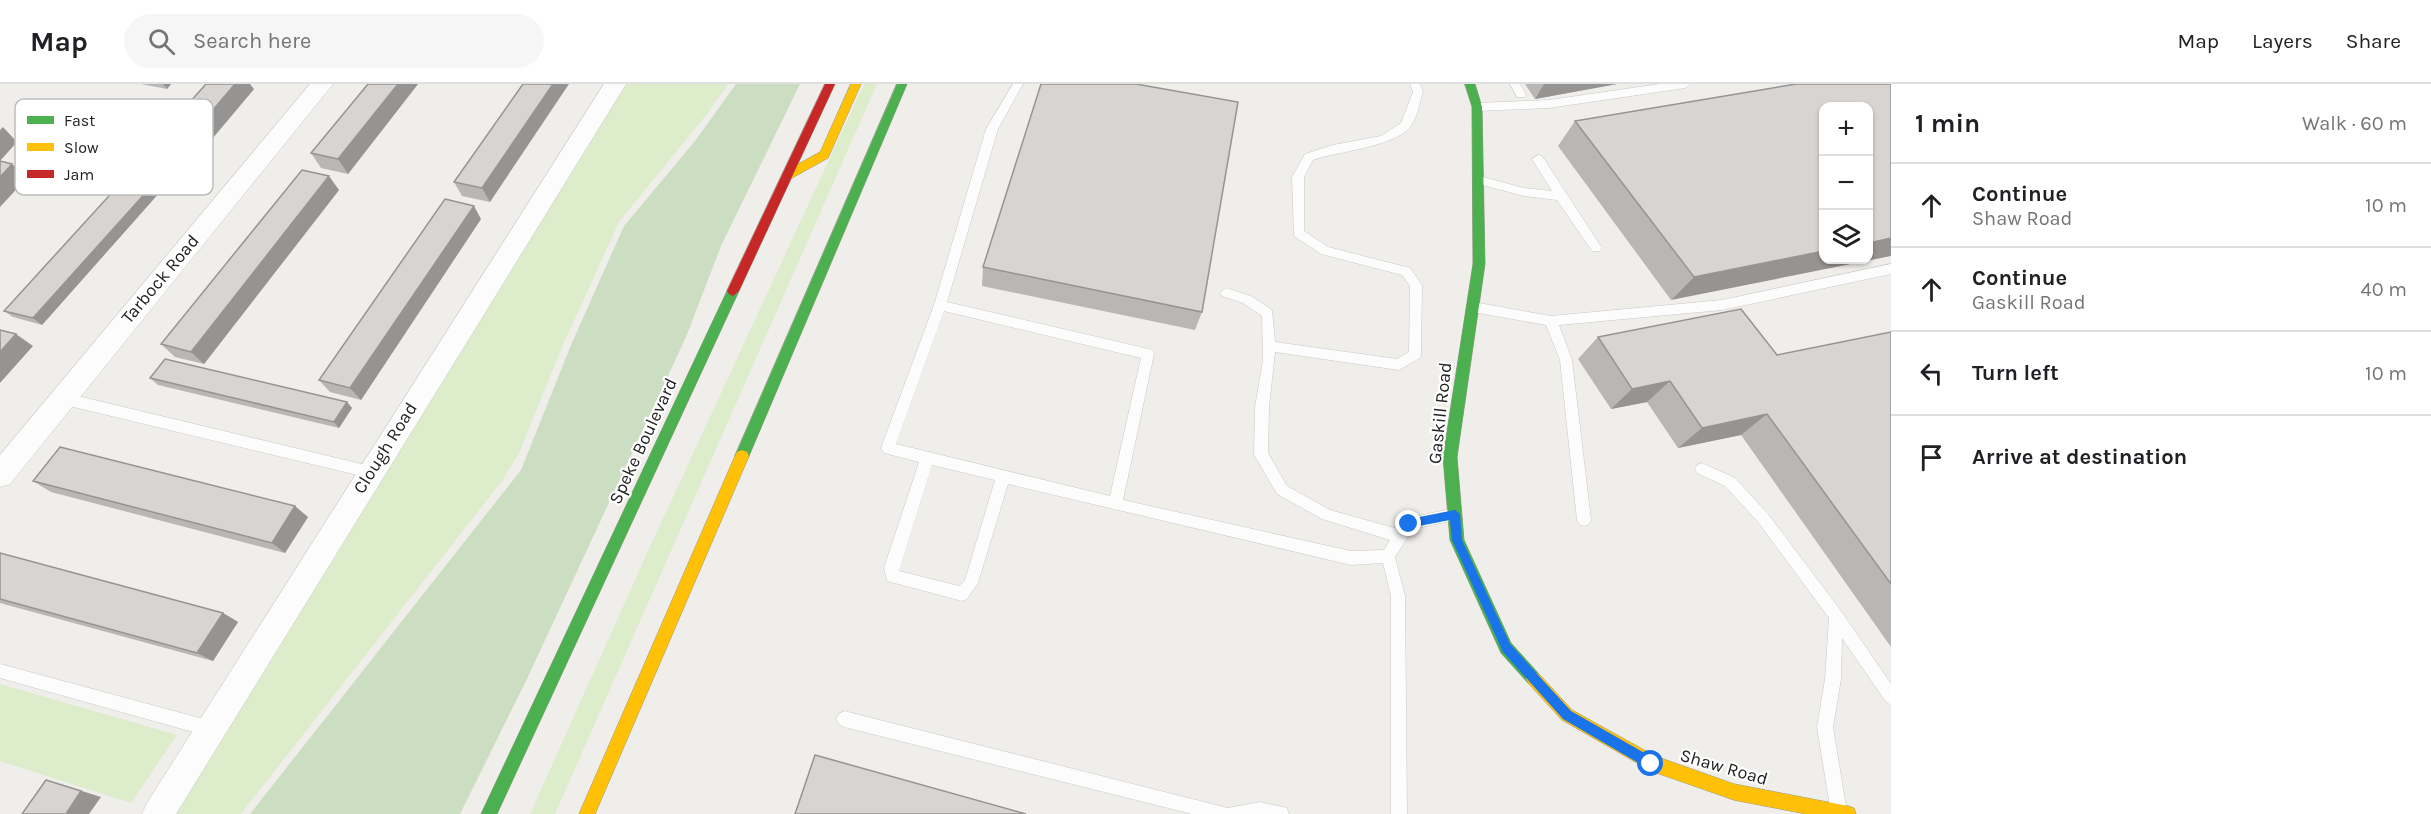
<!DOCTYPE html>
<meta charset="utf-8">
<style>
body{margin:0;font-family:Karla,sans-serif;background:#f6f6f6;color:#202124}
.controls{position:absolute;right:18px;top:18px;display:grid;overflow:hidden;border-radius:12px;box-shadow:0 2px 4px #0004}
.controls button{width:54px;height:54px;display:grid;place-items:center;padding:0;border:0;border-bottom:2px solid #e0e0e0;background:#fff;color:#202124;font:30px sans-serif}
.stop{position:absolute;width:18px;height:18px;margin:-14px;border:4px solid #1a73e8;border-radius:50%;background:#fff}
.stop.end{background:#1a73e8;border-color:#fff;box-shadow:0 2px 6px #0008}
.list{margin:0;padding:0;list-style:none}
h2{display:flex;justify-content:space-between;align-items:center;height:78px;margin:0;padding:0 24px;font-size:26px}
h2 small{font-size:20px;font-weight:400;color:#757577}
.list li{display:grid;grid-template-columns:39px 1fr auto;gap:18px;align-items:center;box-sizing:border-box;height:84px;padding:0 24px;border-top:2px solid #e0e0e0}
.list b{display:block;font-size:22px;white-space:nowrap}
.list p{margin:0;font-size:20px;white-space:nowrap;color:#757577}
.list em{font-size:20px;font-style:normal;color:#757577}
.icon{flex:none;width:33px;height:33px;fill:none;stroke:currentColor;stroke-width:2;stroke-linecap:round;stroke-linejoin:round}
.map{position:relative;flex:none;width:1891px;height:730px;overflow:hidden}
header{display:flex;align-items:center;gap:36px;box-sizing:border-box;height:84px;padding:0 30px;background:#fff;border-bottom:2px solid #e0e0e0}
header strong{font-size:28px}
nav{display:flex;gap:33px;margin-inline-start:auto;font-size:21px}
.search{width:420px;height:54px;background:#f6f6f6;display:flex;align-items:center;gap:15px;box-sizing:border-box;padding:0 21px;border-radius:33px;color:#757577;font-size:22px}
main{display:flex}
aside{flex:1;background:#fff}
.map>svg:first-child{display:block}
.grass{fill:#ddeccb}
.forest{fill:#cbdec1}
.lines{fill:none;stroke-linecap:round;stroke-linejoin:round}
.lane-casing{stroke:#c9c8c7;stroke-width:1}
.street-casing{stroke:#c9c8c7;stroke-width:1}
.fast-casing{stroke:#999a82;stroke-width:1}
.slow-casing{stroke:#999a82;stroke-width:1}
.jam-casing{stroke:#999a82;stroke-width:1}
.lane{fill:#fdfcfc;fill-rule:evenodd}
.street{fill:#fdfcfc;fill-rule:evenodd}
.fast{fill:#4caf50;fill-rule:evenodd}
.slow{fill:#ffc107;fill-rule:evenodd}
.jam{fill:#c62828;fill-rule:evenodd}
.wall{fill:#b9b6b5}
.shaded-wall{fill:#969493}
.building{fill:#d7d4d2;stroke:#969493;stroke-width:1.5}
.route{fill:#1a73e8}
.labels{text-anchor:middle;stroke-width:4.5;stroke-linejoin:round;paint-order:stroke}
.street-label{font-size:18px;fill:#222;stroke:#fff}
.key{fill:#fff;stroke:#bdbdbd;stroke-width:1.5}
.key-label{font-size:16px;fill:#222}
</style>
<header>
<strong>Map</strong>
<div class="search"><svg class="icon" aria-label="search" viewBox="0 0 24 24"><circle cx="10" cy="10" r="6"/><path d="M15 15l6 6"/></svg>Search here</div>
<nav><a>Map</a><a>Layers</a><a>Share</a></nav>
</header>
<main>
<div class="map">
<svg width="1891" height="730" viewBox="0 0 1891 730">
<rect width="100%" height="100%" fill="#f0eeeb"/>
<path class="grass" d="M622 0H728L707 30 619 138 563 261 519 369 502 397 241 730H170Z
M864 0H877L555 730H530L648 467Z
M0 600 177 651 131 719 0 677Z"/>
<path class="forest" d="M736 0H800L721 162 686 253 526 597 460 730H250L521 386 571 261 624 142 695 57Z"/>
<g class="lines">
<g class="lane-casing">
<path id="lane" d="M1013 0H1023L998 45 947 218 1153 266 1154 270 1123 416 1351 467 1384 466 1390 456 1322 435 1277 410 1256 374 1254 370 1255 323 1263 276 1262 232 1243 219 1222 212 1220 209 1226 204 1251 212 1272 226 1275 258 1397 275 1409 268 1410 202 1402 191 1321 170 1294 152 1292 93 1305 70 1333 61 1381 52 1401 39 1413 8 1410 0H1420L1423 8C1420 18 1417 35 1410 43 1394 63 1338 67 1313 76L1304 93V147L1328 163 1410 184 1422 201 1421 270 1420 274 1399 286 1275 268 1269 323 1268 369 1287 402 1330 426 1398 445 1404 436 1409 434 1455 424 1460 426 1462 430 1460 434 1455 436 1413 445 1395 473 1405 512 1407 730H1391V512L1383 479 1351 481 1008 400 978 499 967 515 962 517 887 497 884 484 919 378 888 370 883 368 881 364 934 221 986 45ZM944 227 1141 274 1110 412 896 360ZM932 381 995 396 965 496 959 502 899 487Z
M1510 0H1520L1526 10 1525 13H1517Z
M1660 0H1690L1685 4 1549 24 1477 27 1472 23 1477 19 1549 16Z
M1538 71 1542 72 1600 161 1602 164 1600 167H1592L1557 116 1524 112 1475 99 1473 96 1479 92 1524 104 1552 107 1532 75Z
M1891 180V190L1722 226 1559 241 1572 276 1591 436 1589 440 1584 442 1579 440 1577 436 1560 276 1546 241 1473 228 1467 223 1473 218 1551 232 1722 216Z
M61 308 370 382 375 384 377 388 375 392 370 394 61 320 56 318 54 314 56 310Z
M1702 379 1735 394 1768 430 1841 527 1891 600V621L1886 618 1842 554 1841 595 1833 643 1846 723 1841 730 1832 729 1830 723 1817 643 1825 595 1829 534 1758 438 1725 402 1697 389 1695 385 1697 381Z
M0 580 211 637 217 639 219 645 217 651 211 653 0 594Z
M844 627 1228 724 1260 718 1287 724 1289 730H1192L844 643 839 640 836 635 839 630Z"/>
</g>
<g class="street-casing">
<path id="street" d="M310 0H333L10 400 0 403V371Z
M604 0H626L176 730H142L147 719Z"/>
</g>
<g class="fast-casing">
<path id="fast" d="M897 0H907L749 372 747 376 742 378 737 376 735 372Z
M1465 0H1475L1482 23 1485 180 1457 373 1464 456 1511 559 1539 590 1542 595 1539 600 1534 602 1529 600 1501 569 1450 456 1443 373 1473 180 1472 23Z
M733 202 739 207 497 730H481L727 207Z"/>
</g>
<g class="slow-casing">
<path id="slow" d="M851 0H861L828 74 792 94H784V88L820 68Z
M742 366 747 368 749 372 595 730H579L735 372 737 368Z
M1534 588 1539 590 1572 626 1655 672 1734 700 1848 722 1854 724 1856 730H1806L1734 716 1651 687 1562 636 1529 600 1526 595 1529 590Z"/>
</g>
<g class="jam-casing">
<path id="jam" d="M825 0H835L739 207 733 212 729 210 727 207Z"/>
</g>
<use href="#lane" class="lane"/>
<use href="#street" class="street"/>
<use href="#fast" class="fast"/>
<use href="#slow" class="slow"/>
<use href="#jam" class="jam"/>
</g>
<path class="wall" d="M141 0H171L167 5Z
M368 0H418L348 90 321 84 311 69Z
M523 0 490 118 462 112 454 98Z
M1525 0H1617L1535 15Z
M1891 0 1671 216 1558 62 1575 37Z
M254 5 201 68 176 63 163 48Z
M183 82 42 241 13 233 4 227Z
M339 106 204 280 175 273 161 260Z
M481 135 361 316 330 308 319 296Z
M983 183 1202 228 1195 246 982 202Z
M1891 248V563L1741 351 1678 364 1647 318 1611 325 1578 275 1598 253 1777 271Z
M150 294 347 318 352 324 339 344 158 301Z
M33 397 308 433 285 469 51 408Z
M0 469 223 529 238 538 213 577 0 519Z"/>
<path class="shaded-wall" d="M163 0H171L167 5Z
M235 0H250L254 5 201 68 189 54Z
M398 0H418L348 90 338 75Z
M553 0H569L490 118 482 104Z
M1544 0H1617L1535 15Z
M3 43 17 58 0 77V46Z
M176 75 183 82 42 241 33 234Z
M12 80 27 94 0 123V93Z
M329 92 339 106 204 280 191 268Z
M474 122 481 135 361 316 350 304Z
M1891 154V172L1671 216 1694 193 1824 167V176H1869V159Z
M16 250 33 262 0 299V268Z
M1670 297 1647 318 1611 325 1632 305Z
M347 318 352 324 339 344 334 338Z
M1767 330 1741 351 1678 364 1702 344Z
M295 422 308 433 285 469 272 459Z
M223 529 238 538 213 577 197 569Z
M46 696 66 702 101 713 89 730H66Z"/>
<path class="building" d="M206 0H235L189 54 163 48Z
M368 0H398L338 75 311 69Z
M523 0H553L482 104 454 98Z
M1041 0H1136L1238 18 1202 228 983 183Z
M1796 0H1891V154L1869 159V22H1824V167L1694 193 1575 37Z
M149 68 176 75 33 234 4 227Z
M0 77 12 80 0 93Z
M302 86 329 92 191 268 161 260Z
M445 115 474 122 350 304 319 296Z
M1741 225 1777 271 1891 248V500L1767 330 1702 344 1670 297 1632 305 1598 253Z
M0 246 16 250 0 268Z
M165 275 347 318 334 338 150 294Z
M60 363 295 422 272 459 33 397Z
M0 469 223 529 197 569 0 515Z
M815 671 1026 730H795Z
M46 696 81 707 66 730H22Z"/>
<path class="route" d="M1455 426 1460 430 1462 456 1510 560 1571 627 1655 675V684H1647L1563 635 1503 568 1452 456 1450 436 1409 444 1404 440 1409 435Z"/>
<g class="labels">
<g class="street-label">
<text transform="translate(160 195) rotate(-50)" y="6">Tarbock Road</text>
<text transform="translate(1440 329) rotate(-84)" y="6">Gaskill Road</text>
<text transform="translate(643 357) rotate(-65)" y="6">Speke Boulevard</text>
<text transform="translate(385 364) rotate(-58)" y="6">Clough Road</text>
<text transform="translate(1724 683) rotate(16)" y="6">Shaw Road</text>
</g>
</g>
<rect x="15" y="15" width="198" height="96" rx="9" class="key"/>
<rect x="27" y="32" width="27" height="8" fill="#4caf50"/>
<rect x="27" y="59" width="27" height="8" fill="#ffc107"/>
<rect x="27" y="86" width="27" height="8" fill="#c62828"/>
<g class="key-label">
<text x="64" y="42">Fast</text>
<text x="64" y="69">Slow</text>
<text x="64" y="96">Jam</text>
</g>
</svg>
<div class="controls">
<button>+</button>
<button>−</button>
<button><svg class="icon" aria-label="layers" viewBox="0 0 24 24"><path d="M12 4l9 5-9 5-9-5zM3 14l9 5 9-5"/></svg></button>
</div>
<div class="stop" style="left:1651px;top:680px"></div>
<div class="stop end" style="left:1409px;top:440px"></div>
</div>
<aside>
<h2>1 min<small>Walk · 60 m</small></h2>
<ul class="list">
<li><svg class="icon" aria-label="ahead" viewBox="0 0 24 24"><path d="M12 20V5M6 11l6-6 6 6"/></svg><div><b>Continue</b><p>Shaw Road</p></div><em>10 m</em></li>
<li><svg class="icon" aria-label="ahead" viewBox="0 0 24 24"><path d="M12 20V5M6 11l6-6 6 6"/></svg><div><b>Continue</b><p>Gaskill Road</p></div><em>40 m</em></li>
<li><svg class="icon" aria-label="left" viewBox="0 0 24 24"><path d="M17 20v-9H6M10 6l-5 5 5 5"/></svg><div><b>Turn left</b></div><em>10 m</em></li>
<li><svg class="icon" aria-label="arrive" viewBox="0 0 24 24"><path d="M6 21V4h12l-3 4 3 4H6"/></svg><div><b>Arrive at destination</b></div></li>
</ul>
</aside>
</main>
